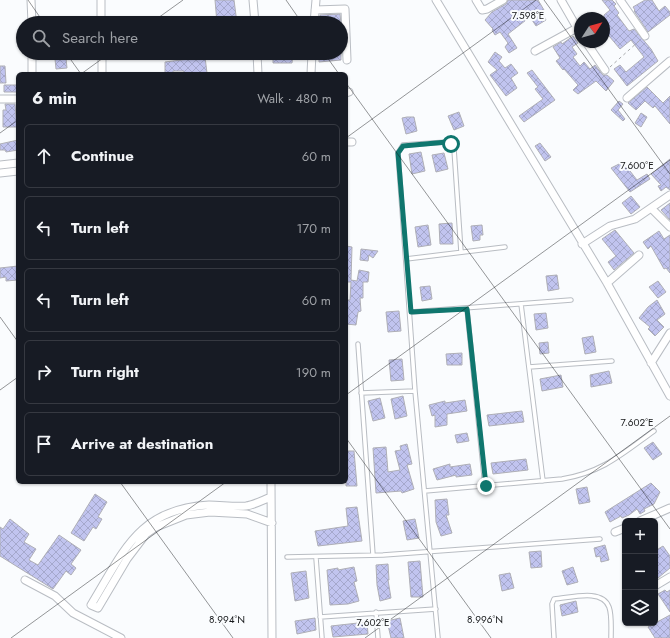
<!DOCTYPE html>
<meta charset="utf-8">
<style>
body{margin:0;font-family:Jost,sans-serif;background:#20242c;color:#f1f3f6}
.controls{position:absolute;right:12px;bottom:12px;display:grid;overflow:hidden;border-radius:6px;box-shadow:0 1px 3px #0004}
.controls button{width:36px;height:36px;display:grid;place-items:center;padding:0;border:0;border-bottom:1px solid #363941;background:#171b24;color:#f1f3f6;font:20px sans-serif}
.compass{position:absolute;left:574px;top:12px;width:36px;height:36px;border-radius:50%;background:#171b24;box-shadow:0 1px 3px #0004;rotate:54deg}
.stop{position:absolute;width:12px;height:12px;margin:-9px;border:3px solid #0f766e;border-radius:50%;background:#fff}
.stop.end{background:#0f766e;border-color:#fff;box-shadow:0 1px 4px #0008}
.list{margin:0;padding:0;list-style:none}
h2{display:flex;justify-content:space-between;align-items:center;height:52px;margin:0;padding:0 16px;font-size:17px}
h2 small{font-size:13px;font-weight:400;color:#9ea1a6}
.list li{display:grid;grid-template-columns:26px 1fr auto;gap:12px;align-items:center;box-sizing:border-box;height:64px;margin:0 8px 8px;padding:0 8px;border:1px solid #363941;border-radius:6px}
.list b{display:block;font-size:15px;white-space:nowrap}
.list em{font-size:13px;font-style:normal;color:#9ea1a6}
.icon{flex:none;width:22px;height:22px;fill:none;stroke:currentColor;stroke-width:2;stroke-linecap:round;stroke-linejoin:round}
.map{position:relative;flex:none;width:670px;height:638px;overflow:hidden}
.search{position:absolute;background:#171b24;box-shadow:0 1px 3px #0004;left:16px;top:16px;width:332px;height:44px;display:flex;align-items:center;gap:10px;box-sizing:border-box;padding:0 14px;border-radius:22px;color:#9ea1a6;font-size:15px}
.panel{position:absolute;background:#171b24;box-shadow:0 1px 3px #0004;left:16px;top:72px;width:332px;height:412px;border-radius:6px}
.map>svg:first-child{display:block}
.building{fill:url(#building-cross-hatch);stroke:#afafb6}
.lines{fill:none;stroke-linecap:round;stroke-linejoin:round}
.service-casing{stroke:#b9bdc3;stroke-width:5.5}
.minor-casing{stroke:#b9bdc3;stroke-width:9}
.path{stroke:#a7a9ab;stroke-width:1;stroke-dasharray:3 3;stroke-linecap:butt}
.service{stroke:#fff;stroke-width:3.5}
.minor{stroke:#fff;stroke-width:7}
.route{stroke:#0f766e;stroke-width:5}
.ticks{fill:none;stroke:#17191b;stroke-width:1;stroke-opacity:0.45}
.ticks-label{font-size:10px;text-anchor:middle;fill:#17191b;stroke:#fafcfe;stroke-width:4;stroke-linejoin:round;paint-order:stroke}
</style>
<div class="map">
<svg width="670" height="638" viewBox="0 0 670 638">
<defs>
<pattern id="building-cross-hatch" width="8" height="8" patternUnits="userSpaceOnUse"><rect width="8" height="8" fill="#c1c4ef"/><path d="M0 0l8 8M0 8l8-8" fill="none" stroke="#a5a8cc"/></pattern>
</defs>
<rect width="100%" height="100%" fill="#fafcfe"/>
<path class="building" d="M215 0H234L237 23H217Z
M508 0H538L544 10 541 11 546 20 536 26 530 17 508 34 517 48 509 53 505 47 508 43 500 32 495 35 492 30 493 29 485 20 492 12 506 4Z
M602 0H612L616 4 614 6 619 13 617 15 629 31 634 29 651 49 658 61 627 86 614 69 620 65 626 72 644 57 631 40 620 49 604 30V15L610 10Z
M645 0H652L659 11 665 6 670 12V15L648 32 634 11 635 10 633 7Z
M340 14 341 23 319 22 320 15Z
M288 17H305L306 23H275V19Z
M573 36 578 43 572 47 577 54 573 57 580 66 584 62 590 69 595 65 603 75H607L614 81 606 91 596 81 578 94 573 90 578 85 564 69 563 70 556 61 560 58 553 47 561 42 562 44Z
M495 52 502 57 499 61 505 68 511 64 518 73 511 78 517 88 506 96 490 75 497 70 488 62Z
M266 53H293L292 63H273V58L267 59Z
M321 53H341V60L319 62V55H321Z
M205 57 207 73 183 74 184 71H173V74H165V62Z
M66 58 67 68 56 69 55 59Z
M0 66H5L6 83H0Z
M532 70 555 100 524 122 519 116 543 99 535 89 538 87 527 73Z
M4 85H18V92H4Z
M647 87 663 103 670 96V124L655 106 653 108 645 101 636 110 628 103Z
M619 101 623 104 618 110 625 119 623 121 611 110Z
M5 104H15L17 127H3V110H6Z
M459 112 464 126 454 130 448 116Z
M641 113 647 117 641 127 635 123Z
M407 117H414L417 131 406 134 402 118Z
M18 140V150L6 152 5 150H0V144Z
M540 143 551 157 545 161 535 146Z
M421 152 425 171 412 174 409 154Z
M444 153 448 169 436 172 432 155Z
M670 159V190L666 187 661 191 658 186 661 185 651 174Z
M623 162 637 180 647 174 650 179 630 192 611 168Z
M631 196 640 207 631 214 622 203Z
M670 203V220L661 210Z
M452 223 453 244H440L439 224Z
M428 225 431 245 418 247 415 227Z
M482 225 483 235H480V240L473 241 471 226Z
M615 230 634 253 614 270 608 262 616 256 602 239Z
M659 231 664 239 670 235V273L666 268 664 269 651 246 648 249 643 242Z
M346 246 352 247 351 280 357 281 359 270 369 272 368 282H363V298H360L361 311 358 312 356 325 346 324V300H350L351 282H346Z
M361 249 378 251 373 258 369 255 368 261 360 260Z
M18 266V280L6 281V277L0 278V268Z
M557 275 559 289 548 291 546 276Z
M658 281 666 292 658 298 649 287Z
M430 286 432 299 422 301 420 287Z
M657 300 665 314 657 320 664 327 655 336 648 329 650 327 639 318 648 307Z
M399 311 401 331 388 332 386 312Z
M546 313 548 328 536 330 534 314Z
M593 336 596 352 585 354 582 338Z
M548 342 549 353 540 354 539 343Z
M462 353V365H447L446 354Z
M402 359 404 380 391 381 389 360Z
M609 371 612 383 591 387 590 375Z
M561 375 563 387 542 391 540 379Z
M403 396 407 416 395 419 391 399Z
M380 398 385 418 373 421 368 401Z
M465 400 467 411 447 414V425L435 427V415L432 416 429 405 445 401V403Z
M522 411 524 422 489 426 487 415Z
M467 433 469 441 457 443 455 435Z
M653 442 662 454 653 460 644 448Z
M407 444 412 464 407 465 414 489 402 493 401 491 376 493 373 448 386 447 388 472 400 470 395 451 401 450 400 446Z
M346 451H354L357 486H346Z
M526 459 528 470 493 474 491 463Z
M450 464V467L470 464 472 475 456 477V475L437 480 433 469Z
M651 483 660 492 654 504 644 509 645 511 640 514 637 509 629 515 622 518 621 516 610 522 605 512Z
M587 487 590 502 579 504 576 489Z
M95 494 107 502 98 517 102 519 96 529 93 527 84 541 71 533Z
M447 499 449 515H446L452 533 441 536 436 522 435 500Z
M357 507 362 541 318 546 315 531 348 526 346 508Z
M10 519 29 534 24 542 36 549 29 560 38 565 59 535 81 550 71 564 76 568 71 575 66 571 53 589 0 556V527L3 529Z
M415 519 419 538 407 540 403 521Z
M605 545 609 560 601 562 600 556 596 557 594 548Z
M663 546 670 556V568L658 578 655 574V551Z
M541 551 542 567 531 568 529 552Z
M420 561 423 597H411L408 562Z
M388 564 389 580H388L391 598 380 601 377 585 376 565Z
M354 567 357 581 354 582 359 601 348 604 330 605 327 570 338 568V570Z
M573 567 578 582 567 585 562 571Z
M306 571 309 598 295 601 291 573Z
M510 573 514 588 502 591 499 575Z
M665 590 667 592 670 590V612L658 594Z
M576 601 578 612 562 616 560 605Z
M670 615V638H655L648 627Z
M315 618 316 630 297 634 295 621Z
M400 618 404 638H391L387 621Z
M367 622 368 634 333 637 331 626Z"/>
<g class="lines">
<g class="service-casing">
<path id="service" d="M406 259 505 247
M521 304 543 481
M467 309 485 486
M411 312 571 300
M358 344 373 555
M529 367 612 361
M361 393 415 391
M425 491 562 479C603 472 622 454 654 431
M287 557 383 555 600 539
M316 558 322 638
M376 612 378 638
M320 617 436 609
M438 638 415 391 398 153 403 145 447 142 454 149 461 252
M554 638 552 604 554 599C570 598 602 588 609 607 612 615 611 629 611 638"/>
</g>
<g class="minor-casing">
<path id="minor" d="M31 0 32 23
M101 0V23
M253 0 255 23
M436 0 607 283 670 396
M476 0 482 10 487 9 503 0
M561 0 580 33
M620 0 645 36
M315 10 345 9 347 60
M314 23 316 0
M586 42 605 70
M535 51 577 28
M32 53V74
M102 53V74
M257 53 258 74
M311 74 312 53
M346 93 349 92
M627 98 670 61
M0 99H18
M346 142H352
M0 165 18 163
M0 173 18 171
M651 208 670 227
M582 244 610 226 635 219 670 195
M607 283 639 255
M651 363 670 333
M271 482 272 638
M271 497C263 500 254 505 246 506 234 507 221 505 209 505 138 509 124 551 91 605L98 608 127 559 146 534 156 527 186 515 210 512 247 514 272 523
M640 521 670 508
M615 532 625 528
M25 580 55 596 73 613 121 638
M655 586 670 577"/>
</g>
<path class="path" d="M610 67 639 41"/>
<use href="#service" class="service"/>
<use href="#minor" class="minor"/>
</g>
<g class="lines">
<path class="route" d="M451 144 447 142 403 146 398 153 411 312 467 309 486 486"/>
</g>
<path class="ticks" d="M28 0 44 23M286 0 302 23M544 0 670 174M151 23 183 0M66 53 81 74M324 53 339 74M81 74 110 53M346 83 670 529M0 133 18 120M346 138 536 0M0 317 18 342M0 390 18 377M346 395 670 160M346 438 491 638M120 482 233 638M11 638 226 482M365 638 670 416"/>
<g class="ticks-label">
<text x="528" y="19">7.598°E</text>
<text x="637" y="169">7.600°E</text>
<text x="637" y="426">7.602°E</text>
<text x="227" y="623">8.994°N</text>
<text x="485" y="623">8.996°N</text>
<text x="373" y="626">7.602°E</text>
</g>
</svg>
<div class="controls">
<button>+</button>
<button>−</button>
<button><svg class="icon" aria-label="layers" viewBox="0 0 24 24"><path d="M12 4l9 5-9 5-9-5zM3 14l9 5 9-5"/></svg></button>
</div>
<svg class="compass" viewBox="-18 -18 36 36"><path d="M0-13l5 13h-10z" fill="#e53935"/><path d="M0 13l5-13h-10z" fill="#9ea1a6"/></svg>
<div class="stop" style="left:451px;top:144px"></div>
<div class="stop end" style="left:486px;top:486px"></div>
<div class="search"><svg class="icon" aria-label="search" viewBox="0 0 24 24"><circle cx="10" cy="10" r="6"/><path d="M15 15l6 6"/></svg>Search here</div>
<section class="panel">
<h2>6 min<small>Walk · 480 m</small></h2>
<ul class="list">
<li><svg class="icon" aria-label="ahead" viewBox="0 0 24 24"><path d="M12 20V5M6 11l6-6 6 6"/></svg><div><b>Continue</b></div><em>60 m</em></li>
<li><svg class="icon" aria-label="left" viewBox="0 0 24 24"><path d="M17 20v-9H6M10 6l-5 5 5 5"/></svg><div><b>Turn left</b></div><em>170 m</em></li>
<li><svg class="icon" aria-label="left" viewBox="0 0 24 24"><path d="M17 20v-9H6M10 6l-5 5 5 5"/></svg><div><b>Turn left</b></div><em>60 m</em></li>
<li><svg class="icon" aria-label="right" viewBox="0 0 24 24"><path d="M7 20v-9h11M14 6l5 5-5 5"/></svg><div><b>Turn right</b></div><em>190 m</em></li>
<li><svg class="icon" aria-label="arrive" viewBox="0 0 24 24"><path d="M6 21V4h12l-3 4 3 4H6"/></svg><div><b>Arrive at destination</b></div></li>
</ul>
</section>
</div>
